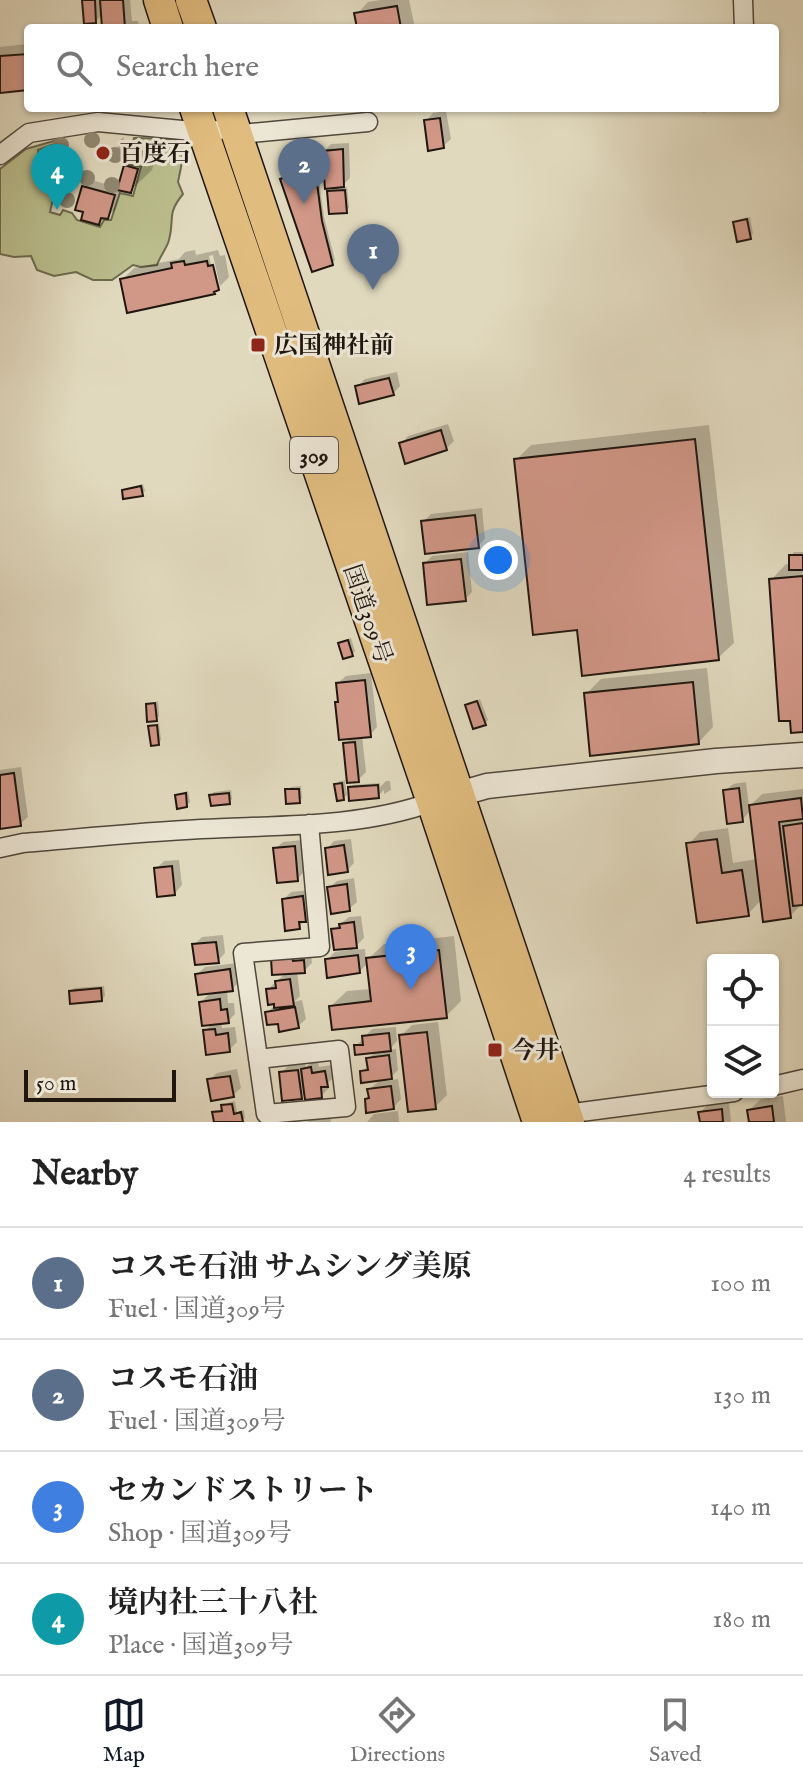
<!DOCTYPE html>
<meta charset="utf-8">
<style>
body{margin:0;font-family:"IM FELL English","Noto Serif JP",serif;background:#f6f6f6;color:#222}
.controls{position:absolute;right:24px;bottom:24px;display:grid;overflow:hidden;border-radius:8px;box-shadow:0 2px 6px #0004}
.controls button{width:72px;height:72px;display:grid;place-items:center;padding:0;border:0;border-bottom:2px solid #e0e0e0;background:#fff;color:#222;font:40px sans-serif}
.scale{position:absolute;left:24px;bottom:20px;width:152px;box-sizing:border-box;padding-left:8px;border:4px solid #201610;border-top:0;font-size:22px;line-height:28px;white-space:nowrap;color:#201610;-webkit-text-stroke:6px #ece6d5;paint-order:stroke}
.you{position:absolute;left:498px;top:560px;width:28px;height:28px;margin:-20px;border:6px solid #fff;border-radius:50%;background:#1a73e8;box-shadow:0 0 0 12px #1a73e833}
.badge{display:grid;place-items:center;width:52px;height:52px;border-radius:50%;background:#111827;color:#fff;font-size:26px;font-weight:700}
.pin{position:absolute;translate:-50% -66px;filter:drop-shadow(0 2px 4px #0008)}
.pin::after{content:'';position:absolute;top:42px;width:28px;height:24px;background:inherit;clip-path:polygon(0 0,100% 0,50% 100%)}
.list{margin:0;padding:0;list-style:none}
h2{display:flex;justify-content:space-between;align-items:center;height:104px;margin:0;padding:0 32px;font-size:34px}
h2 small{font-size:26px;font-weight:400;color:#767676}
.list li{display:grid;grid-template-columns:52px 1fr auto;gap:24px;align-items:center;box-sizing:border-box;height:112px;padding:0 32px;border-top:2px solid #e0e0e0}
.list b{display:block;font-size:30px;white-space:nowrap}
.list p{margin:0;font-size:26px;white-space:nowrap;color:#767676}
.list em{font-size:26px;font-style:normal;color:#767676}
.icon{flex:none;width:44px;height:44px;fill:none;stroke:currentColor;stroke-width:2;stroke-linecap:round;stroke-linejoin:round}
.map{position:relative;flex:none;width:803px;height:1122px;overflow:hidden}
.search{position:absolute;background:#fff;box-shadow:0 2px 6px #0004;left:24px;right:24px;top:24px;height:88px;display:flex;align-items:center;gap:20px;box-sizing:border-box;padding:0 28px;border-radius:8px;color:#767676;font-size:30px}
.sheet{height:552px;background:#fff}
nav{display:flex;justify-content:space-around;align-items:center;box-sizing:border-box;height:112px;border-top:2px solid #e0e0e0;background:#fff;font-size:22px;color:#767676}
nav a{display:grid;justify-items:center;gap:4px}
nav .on{color:#111827}
.map>svg:first-child{display:block}
.green{fill:#babd8c;stroke:#6d6a4e;stroke-width:2}
.shadow{fill:#0003;fill-rule:evenodd}
.building{fill:#d19787;stroke:#201610;stroke-width:2}
.lines{fill:none;stroke-linecap:round;stroke-linejoin:round}
.minor-casing{stroke:#50473c;stroke-width:21}
.tertiary-casing{stroke:#50473c;stroke-width:27}
.trunk-casing{stroke:#201610;stroke-width:33}
.minor{stroke:#ece6d5;stroke-width:18}
.tertiary{stroke:#ece6d5;stroke-width:24}
.trunk{stroke:#e0bc7f;stroke-width:30}
.tree{fill:#908973}
.poi-dot{fill:#8f2418;stroke:#ece6d5;stroke-width:3}
.labels{text-anchor:middle;stroke-width:6;stroke-linejoin:round;paint-order:stroke}
.shield{fill:#ece6d5;stroke:#5d544b;stroke-width:2}
.shield-label{font-size:22px;font-weight:bold;fill:#201610}
.poi-label{font-size:24px;font-weight:bold;fill:#201610;stroke:#ece6d5;text-anchor:start}
.street-label{font-size:24px;fill:#201610;stroke:#ece6d5}
</style>
<div class="map">
<svg width="803" height="1122" viewBox="0 0 803 1122">
<rect width="100%" height="100%" fill="#e1d9be"/>
<filter id="stains"><feTurbulence type="fractalNoise" baseFrequency=".0025" numOctaves="4"/><feColorMatrix values="0 0 0 0 .2 0 0 0 0 .09 0 0 0 0 .02 0 0 0 .5 -.17"/></filter>
<radialGradient id="worn" r=".72"><stop offset=".6" stop-color="#630" stop-opacity="0"/><stop offset="1" stop-color="#630" stop-opacity=".3"/></radialGradient>
<path class="green" d="M134 138 175 139 183 157 178 182 183 194C166 215 175 218 169 240 167 248 160 256 157 265L141 267 133 265 112 280H93L76 272 54 276 37 270 31 256 14 257 0 254V169L26 149 57 140V143L38 150V165L61 164 50 212 60 215 63 210 72 213 77 220 100 227 104 220H111L120 193 133 196 141 167 126 164Z"/>
<path class="shadow" d="M84 0H130L132 21H138L139 28H104L103 14 95 22Z
M381 0H409L415 28H359L357 14 368 2Z
M28 44V88L0 91V47Z
M703 108H716V109L703 113Z
M446 111 451 139 443 146 426 121 433 113Z
M124 137 121 148 117 151 120 140Z
M349 143 350 178 340 188 347 187 349 208 346 211 329 192 335 186 324 152 331 144Z
M147 145 158 148 152 170 130 191 121 189 115 210 99 223 83 187 91 180 120 188 126 166Z
M315 151 318 160 313 163 312 154Z
M317 166 324 217 335 260 332 263 283 180Z
M750 217 753 234 750 237 735 222Z
M195 250 196 255 218 250 220 256 225 255 229 277 214 292 122 280 134 268 179 259 185 252ZM213 255 220 286H216L209 256Z
M397 372 400 386 393 394 357 387 365 379Z
M448 424 454 441 446 449 401 444 408 436Z
M709 425 734 643 718 658 579 628 516 460 531 445Z
M143 484 145 491 142 494 124 491 127 488Z
M482 508 485 539 478 546 423 522 431 514Z
M468 552 472 592 465 599 425 563 432 556Z
M794 552H803V730L771 580 786 564H791V556Z
M351 638 355 651 352 654 340 643Z
M707 668 713 727 698 743 586 694 601 679Z
M371 673 377 727 370 735 362 736 366 772 358 780 345 781 347 795 343 798 336 784 340 781 349 780 345 744 352 737 340 700 338 683 346 676Z
M480 699 488 720 485 723 468 705Z
M158 701 159 716 156 719 148 705Z
M159 723 161 740 158 743 150 727Z
M21 767 28 817 20 824 0 827V770Z
M386 781H390L391 790 384 794V790L378 796 350 788 353 785 380 783V787Z
M746 782 749 807 762 794 803 789V903L790 916 762 899 748 914 689 844 700 832 728 828 733 863 757 859 751 810 742 820 725 791 733 784Z
M301 786 302 798 299 801 288 790 291 787Z
M231 790 232 799 229 802 211 795 214 792Z
M188 791 190 802 186 806 177 795Z
M351 839 354 863 347 870 327 849 334 841Z
M302 840 305 871 297 879 275 849 283 842Z
M179 860 182 885 175 893 156 869 164 861Z
M354 878 357 902 349 909 329 888 337 881Z
M310 890 312 912 299 927 284 899 291 892Z
M361 916 364 938 352 950 365 949 366 961 384 944 454 936 461 1001 446 1016 331 1006 347 991 371 989 369 962 359 972 327 960 335 952 349 950 333 930 349 917Z
M223 935 225 953 218 961 194 945 202 937Z
M311 954 312 963 304 971H297L300 996 294 1002 302 1000 306 1019 298 1026 280 1021 267 1013 278 1002 268 989 287 972 273 959Z
M237 963 240 981 232 989 227 990 228 1003H234L235 1014 228 1021 221 1022 222 1028 235 1027 237 1042 229 1050 205 1031 213 1023 201 1002 212 991 197 974 205 967Z
M104 986 105 996 102 999 71 992 74 988Z
M438 1022 447 1095 435 1107 401 1036 412 1025Z
M396 1027 397 1041 389 1050 396 1049 398 1070 387 1081 398 1079 401 1099 394 1107 367 1100 370 1096 369 1090 381 1079 362 1072 369 1065 368 1059 377 1050 356 1046 372 1029Z
M773 1036 776 1056 773 1059Z
M318 1061 319 1067 332 1065 334 1077 328 1083 329 1088 321 1096 306 1092 301 1097 281 1073 289 1065 305 1064 306 1067 311 1062Z
M237 1069 241 1088 233 1095 209 1080 217 1073Z
M783 1096 786 1122H751L749 1110 761 1099Z
M235 1101 237 1112 244 1110 245 1118 242 1121 216 1122 214 1113 224 1109 227 1103Z
M729 1102 731 1122H702L700 1112 708 1105Z
M398 1111 399 1122H367L374 1114Z
M330 1115 331 1122H307L311 1118Z"/>
<path class="building" d="M82 0H95L96 23 84 24Z
M100 0H123L125 28H132H102Z
M397 6 401 28H357L354 13Z
M28 54V90L0 93V56Z
M440 118 444 148 428 151 424 120Z
M343 149 344 187 325 189 322 151Z
M124 165 138 169 131 193 117 190Z
M315 168 322 221 333 265 312 272 280 179Z
M82 186 115 195 108 219 101 218 99 225 81 220 83 212 75 210Z
M345 190 347 213 329 214 327 191Z
M747 219 751 239 737 242 733 222Z
M184 261 185 265 207 261 208 266 213 265 219 290 214 292 215 294 127 313 120 279 172 268 171 263Z
M389 378 394 395 359 404 355 386Z
M441 430 447 450 405 464 399 443Z
M695 439 719 660 582 676 577 630 533 635 514 459Z
M141 486 143 496 123 499 122 490Z
M475 515 479 548 425 554 421 521Z
M789 555H803V570H789Z
M461 559 466 601 427 605 423 563Z
M803 576V732L791 733 790 721H779L769 579Z
M348 640 353 656 343 659 338 643Z
M365 680 371 737 339 740 335 702H338L336 683Z
M693 682 699 744 590 756 584 693Z
M477 701 486 725 473 729 465 705Z
M155 703 157 721 147 722 146 704Z
M157 725 159 745 151 746 148 726Z
M355 742 359 782 347 783 343 743Z
M14 773 21 826 0 829V775Z
M342 783 344 800 337 801 334 784Z
M378 785 379 798 349 801 348 787Z
M739 788 743 822 727 824 723 790Z
M285 789H299L300 803 286 804Z
M186 793 187 807 177 809 175 795Z
M229 793 230 804 211 806 209 795Z
M801 798 803 819 779 822 791 918 763 922 749 805Z
M803 823V905L793 906 783 826Z
M717 839 722 873 742 870 749 916 697 923 686 843Z
M344 845 348 872 328 875 325 848Z
M295 846 298 881 277 883 273 848Z
M172 866 175 895 157 897 154 868Z
M347 884 350 911 331 914 327 887Z
M303 896 306 922H299L300 929 285 931 282 899Z
M354 922 357 948 334 950 331 929 340 928 339 924Z
M216 942 219 963 195 965 192 944Z
M439 950 447 1018 332 1030 329 1006 371 1001 366 958Z
M358 955 360 973 327 978 325 959Z
M292 957 293 961 304 960 305 973 272 975 271 958Z
M230 969 233 991 198 995 195 974Z
M290 979 294 1006 274 1008V1004L268 1005 266 989 276 988 275 981Z
M101 988 102 1001 70 1004 69 991Z
M220 999 221 1010 227 1009 229 1023 202 1026 199 1002Z
M295 1007 299 1028 279 1032 278 1024 267 1025 265 1012Z
M215 1029 216 1035 228 1033 230 1052 206 1055 203 1030Z
M427 1032 436 1109 408 1112 399 1035Z
M389 1033 391 1051 355 1055 354 1045H363L362 1036Z
M389 1055 392 1079 361 1083 360 1071 368 1070 366 1058Z
M311 1067 312 1073 325 1071 328 1087H321L322 1098 305 1100 301 1069Z
M298 1070 302 1099 282 1101 279 1072Z
M230 1076 234 1097 211 1101 207 1079Z
M391 1086 394 1109 366 1113 365 1099 369 1098 367 1089Z
M232 1104 234 1114 241 1112 243 1122H214L212 1112 222 1111 221 1105Z
M772 1106 774 1122H749L747 1110Z
M722 1109 723 1122H700L698 1112Z"/>
<g class="lines">
<g class="minor-casing">
<path id="minor" d="M743 0 744 28
M0 155 29 133 98 122 203 132 234 128 240 134 368 122
M0 848 23 843C83 838 142 832 201 829 278 825 359 828 432 802
M258 1059 339 1050 346 1107 266 1114 243 953 320 947 309 824
M773 1086 803 1079
M566 1114 734 1092"/>
</g>
<g class="tertiary-casing">
<path id="tertiary" d="M445 798 487 786 716 761 803 755"/>
</g>
<g class="trunk-casing">
<path id="trunk" d="M159 0 168 28
M191 0 201 28
M195 108 432 802 538 1122
M228 108 569 1122"/>
</g>
<use href="#minor" class="minor"/>
<use href="#tertiary" class="tertiary"/>
<use href="#trunk" class="trunk"/>
</g>
<g class="tree">
<circle cx="92" cy="140" r="8"/>
<circle cx="61" cy="145" r="8"/>
<circle cx="115" cy="155" r="8"/>
<circle cx="87" cy="178" r="8"/>
<circle cx="112" cy="185" r="8"/>
<circle cx="67" cy="200" r="8"/>
</g>
<g class="poi-dot">
<circle cx="103" cy="153" r="8"/>
<rect x="250" y="337" width="16" height="16" rx="4"/>
<rect x="487" y="1042" width="16" height="16" rx="4"/>
</g>
<g class="labels">
<rect class="shield" x="290" y="437" width="48" height="36" rx="6"/>
<g class="shield-label">
<text x="314" y="463">309</text>
</g>
<g class="poi-label">
<text x="119" y="161">百度石</text>
<text x="274" y="353">広国神社前</text>
<text x="511" y="1058">今井</text>
</g>
<g class="street-label">
<text transform="translate(368 614) rotate(71)" y="8">国道309号</text>
</g>
</g>
<rect width="100%" height="100%" filter="url(#stains)"/>
<rect width="100%" height="100%" fill="url(#worn)"/>
</svg>
<div class="controls">
<button><svg class="icon" aria-label="locate" viewBox="0 0 24 24"><circle cx="12" cy="12" r="6"/><path d="M12 2v4M12 18v4M2 12h4M18 12h4"/></svg></button>
<button><svg class="icon" aria-label="layers" viewBox="0 0 24 24"><path d="M12 4l9 5-9 5-9-5zM3 14l9 5 9-5"/></svg></button>
</div>
<div class="scale">50 m</div>
<div class="you"></div>
<div class="pin badge" style="left:373px;top:290px;background:#5c6f8a">1</div>
<div class="pin badge" style="left:304px;top:204px;background:#5c6f8a">2</div>
<div class="pin badge" style="left:411px;top:990px;background:#3f7fe0">3</div>
<div class="pin badge" style="left:57px;top:210px;background:#0f9aa8">4</div>
<div class="search"><svg class="icon" aria-label="search" viewBox="0 0 24 24"><circle cx="10" cy="10" r="6"/><path d="M15 15l6 6"/></svg>Search here</div>
</div>
<section class="sheet">
<h2>Nearby<small>4 results</small></h2>
<ul class="list">
<li><span class="badge" style="background:#5c6f8a">1</span><div><b>コスモ石油 サムシング美原</b><p>Fuel · 国道309号</p></div><em>100 m</em></li>
<li><span class="badge" style="background:#5c6f8a">2</span><div><b>コスモ石油</b><p>Fuel · 国道309号</p></div><em>130 m</em></li>
<li><span class="badge" style="background:#3f7fe0">3</span><div><b>セカンドストリート</b><p>Shop · 国道309号</p></div><em>140 m</em></li>
<li><span class="badge" style="background:#0f9aa8">4</span><div><b>境内社三十八社</b><p>Place · 国道309号</p></div><em>180 m</em></li>
</ul>
</section>
<nav>
<a class="on"><svg class="icon" aria-label="map" viewBox="0 0 24 24"><path d="M3 6l6-2 6 2 6-2v14l-6 2-6-2-6 2zM9 4v14M15 6v14"/></svg>Map</a>
<a><svg class="icon" aria-label="directions" viewBox="0 0 24 24"><path d="M12 3l9 9-9 9-9-9zM9 14v-3h6M13 9l2 2-2 2"/></svg>Directions</a>
<a><svg class="icon" aria-label="saved" viewBox="0 0 24 24"><path d="M7 4h10v16l-5-4-5 4z"/></svg>Saved</a>
</nav>
